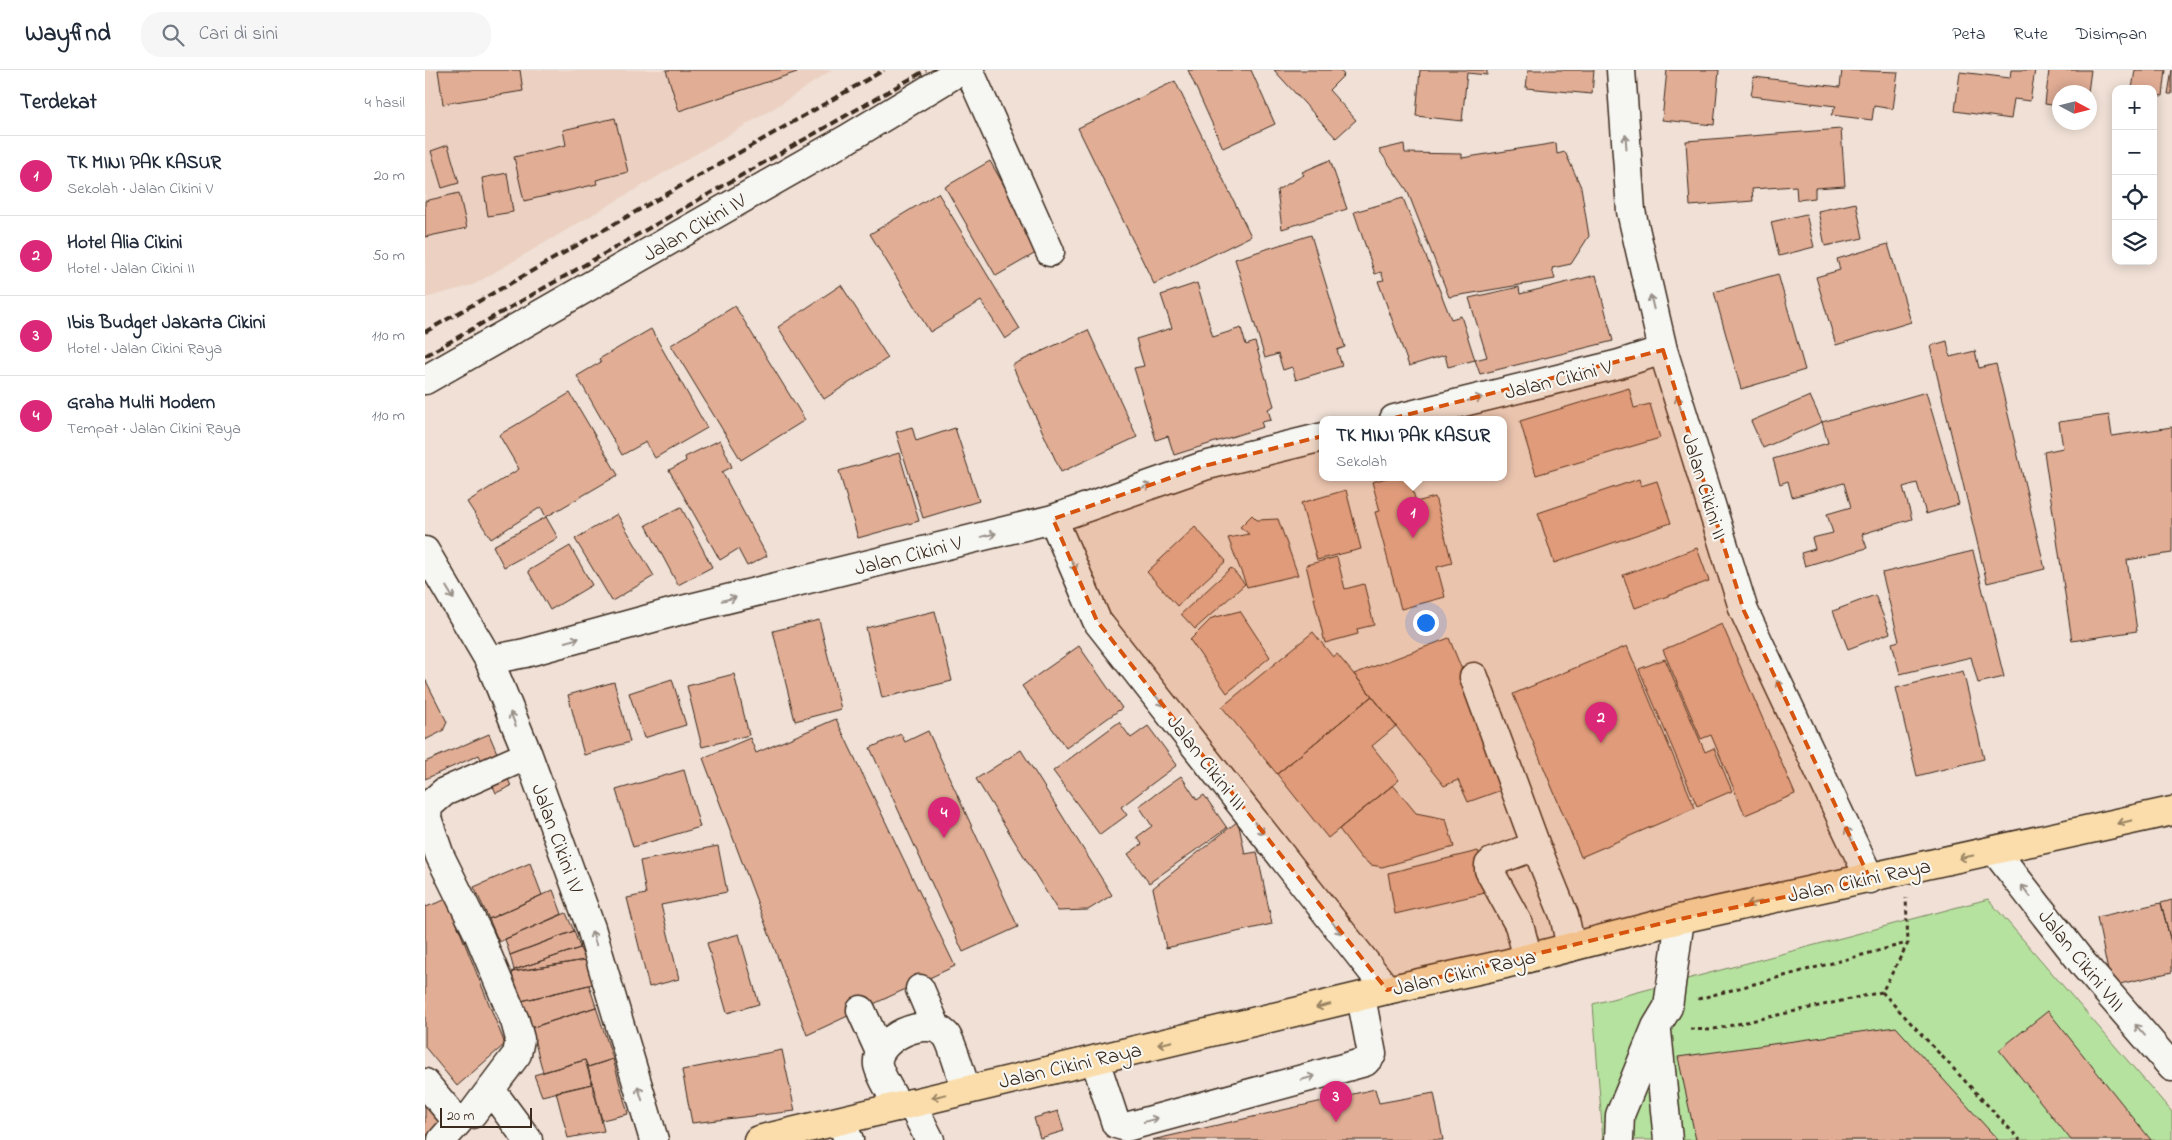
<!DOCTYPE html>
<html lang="id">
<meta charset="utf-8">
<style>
body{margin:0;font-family:"Indie Flower",sans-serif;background:#f6f6f7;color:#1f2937}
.controls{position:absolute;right:15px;top:15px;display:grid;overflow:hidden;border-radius:10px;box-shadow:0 2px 12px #0003}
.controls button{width:45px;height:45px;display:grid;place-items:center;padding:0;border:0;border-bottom:1px solid #e0e1e3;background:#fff;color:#1f2937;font:25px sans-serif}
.compass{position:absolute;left:1627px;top:15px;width:45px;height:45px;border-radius:50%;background:#fff;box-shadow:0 2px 12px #0003;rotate:97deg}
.scale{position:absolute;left:15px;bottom:12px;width:92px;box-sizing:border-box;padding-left:5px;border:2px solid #3b2a1e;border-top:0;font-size:14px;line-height:18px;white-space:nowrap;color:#3b2a1e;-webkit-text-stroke:4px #f6f6f2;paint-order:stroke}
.you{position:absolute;left:1000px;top:552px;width:18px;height:18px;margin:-12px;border:4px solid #fff;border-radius:50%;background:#1a73e8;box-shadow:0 0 0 8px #1a73e833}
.badge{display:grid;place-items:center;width:32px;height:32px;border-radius:50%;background:#db2777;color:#fff;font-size:16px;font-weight:700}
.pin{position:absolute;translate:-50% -41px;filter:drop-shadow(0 1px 2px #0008)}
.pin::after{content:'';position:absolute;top:26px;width:18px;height:15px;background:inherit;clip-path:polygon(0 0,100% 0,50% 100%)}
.popup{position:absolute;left:894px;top:346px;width:188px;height:65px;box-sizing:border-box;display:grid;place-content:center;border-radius:10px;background:#fff;filter:drop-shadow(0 1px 4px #0005);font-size:16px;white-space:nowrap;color:#747a83}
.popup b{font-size:19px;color:#1f2937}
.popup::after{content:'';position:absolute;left:50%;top:100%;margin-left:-10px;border:10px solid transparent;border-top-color:#fff}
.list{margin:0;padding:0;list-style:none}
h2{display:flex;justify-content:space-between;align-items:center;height:65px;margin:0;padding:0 20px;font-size:21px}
h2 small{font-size:16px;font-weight:400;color:#747a83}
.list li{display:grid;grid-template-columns:32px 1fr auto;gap:15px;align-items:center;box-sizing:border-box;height:80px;padding:0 20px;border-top:1px solid #e0e1e3}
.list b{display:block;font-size:19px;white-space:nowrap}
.list p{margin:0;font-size:16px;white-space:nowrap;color:#747a83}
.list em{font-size:16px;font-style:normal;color:#747a83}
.icon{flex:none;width:28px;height:28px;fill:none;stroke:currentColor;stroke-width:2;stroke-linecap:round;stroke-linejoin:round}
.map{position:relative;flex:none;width:1747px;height:1070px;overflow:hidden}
header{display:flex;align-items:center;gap:30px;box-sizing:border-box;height:70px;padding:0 25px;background:#fff;border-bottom:1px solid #e0e1e3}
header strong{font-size:24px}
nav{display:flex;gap:28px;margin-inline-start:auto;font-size:18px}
.search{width:350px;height:45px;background:#f6f6f7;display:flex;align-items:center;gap:12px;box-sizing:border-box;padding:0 18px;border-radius:20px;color:#747a83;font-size:19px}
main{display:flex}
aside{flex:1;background:#fff}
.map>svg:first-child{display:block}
.built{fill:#ecd1c2}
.green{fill:#b6e29f;stroke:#78865e}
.building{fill:#e1ad95;stroke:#3b2a1e}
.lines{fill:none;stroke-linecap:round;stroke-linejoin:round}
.minor-casing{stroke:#3b2a1e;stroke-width:31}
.major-casing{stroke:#3b2a1e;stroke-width:31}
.path{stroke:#3b2a1e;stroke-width:3;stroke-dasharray:4 4;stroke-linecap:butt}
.minor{stroke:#f6f6f2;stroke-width:28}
.major{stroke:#faddab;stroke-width:28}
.rail{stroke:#3b2a1e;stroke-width:4;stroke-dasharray:8 4;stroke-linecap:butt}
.oneway{stroke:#989088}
.oneway2{stroke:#9a8464}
.marked{fill:#d7540e;fill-opacity:0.2;stroke:#d7540e;stroke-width:4;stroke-dasharray:10 6;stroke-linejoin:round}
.labels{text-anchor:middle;stroke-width:4.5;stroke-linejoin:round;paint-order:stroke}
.street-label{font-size:21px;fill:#3b2a1e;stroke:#f6f6f2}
</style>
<header>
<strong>Wayfind</strong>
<div class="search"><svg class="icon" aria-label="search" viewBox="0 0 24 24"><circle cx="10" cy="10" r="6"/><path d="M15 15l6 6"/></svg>Cari di sini</div>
<nav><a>Peta</a><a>Rute</a><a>Disimpan</a></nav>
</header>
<main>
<aside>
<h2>Terdekat<small>4 hasil</small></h2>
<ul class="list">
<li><span class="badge">1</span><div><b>TK MINI PAK KASUR</b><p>Sekolah · Jalan Cikini V</p></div><em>20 m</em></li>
<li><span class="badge">2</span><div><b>Hotel Alia Cikini</b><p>Hotel · Jalan Cikini II</p></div><em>50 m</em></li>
<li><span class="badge">3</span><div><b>Ibis Budget Jakarta Cikini</b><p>Hotel · Jalan Cikini Raya</p></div><em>110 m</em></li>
<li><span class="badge">4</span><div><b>Graha Multi Modern</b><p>Tempat · Jalan Cikini Raya</p></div><em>110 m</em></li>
</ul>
</aside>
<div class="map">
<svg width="1747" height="1070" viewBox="0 0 1747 1070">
<rect width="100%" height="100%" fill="#f0e0d6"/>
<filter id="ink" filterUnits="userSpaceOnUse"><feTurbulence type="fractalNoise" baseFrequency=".02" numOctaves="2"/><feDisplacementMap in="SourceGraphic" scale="10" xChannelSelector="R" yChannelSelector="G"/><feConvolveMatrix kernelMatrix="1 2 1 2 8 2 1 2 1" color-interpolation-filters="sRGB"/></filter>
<g filter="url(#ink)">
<path class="built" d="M0 0H407L351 37 48 215 0 228Z"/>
<path class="green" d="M1563 829 1747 1042V1070H1178L1168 934Z"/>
<path class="building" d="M13 0H95L98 21 18 34Z
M241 0H371L372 2 254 41Z
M763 0H826L850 54 798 78Z
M849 0H915L919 5 904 20 931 50 911 68Z
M995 0H1062V5L1042 3 1037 51 991 46Z
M1103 0H1169L1167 24 1101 18Z
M1242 0H1294L1289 55 1237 50Z
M1417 0 1473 2 1468 39 1449 36 1447 50 1406 45 1411 36 1326 26 1329 7 1415 17Z
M1586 0H1610L1605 31 1589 29 1586 49 1530 41 1535 2 1585 8Z
M1624 0H1666L1663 22H1634V36L1620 34Z
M1710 0H1741L1738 26 1728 25V19H1707Z
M1747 0V24H1743Z
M750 11 826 166 729 214 653 58Z
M190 48 203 102 171 110 172 114 99 131 89 87 141 75 138 60Z
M1416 59 1420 116 1390 118V128L1372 130 1371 116 1327 119 1328 131 1265 136 1261 71Z
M1131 73 1132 84 1140 82 1156 117 1164 166 1146 194 1127 198 1130 209 1024 227 982 120 954 80 979 74 980 83 1037 84V88Z
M23 75 34 113 17 118 6 81Z
M905 90 922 139 857 159 852 120 879 105 877 102Z
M565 91 616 180 571 206 520 117Z
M82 103 88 142 63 146 57 108Z
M34 123 42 158 0 167V131Z
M513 123 595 259 580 269 556 231 505 262 445 164Z
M978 128 1026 249 1036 246 1050 290 1023 297 1020 285 984 296 953 211 959 210 956 202 950 204 929 142Z
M1431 133 1438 168 1400 176 1393 141Z
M1381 144 1389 177 1354 186 1346 152Z
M886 165 920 277 912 280 917 296 871 310 867 297 858 300 853 284 840 288 810 189Z
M1463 174 1486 252 1411 275 1391 207 1415 200 1412 189Z
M1353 204 1380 300 1316 319 1289 222Z
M1171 205 1188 271 1055 304 1050 290 1062 287 1044 228 1094 217 1095 224Z
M772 213 788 267 816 258 821 275 830 272 849 336 843 339 846 350 836 352 838 357 749 385 743 366 731 370 709 298 719 296 711 269 747 258 736 225Z
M416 215 463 288 399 329 353 257Z
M310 236 380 350 316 390 246 275Z
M226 259 282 358 230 388 221 372 197 385 152 306 176 292 174 289Z
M663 260 712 367 636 402 587 295Z
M1522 271 1525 287 1550 281 1554 298 1571 294 1620 499 1562 513 1505 276Z
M1204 318 1209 338 1225 334 1235 368 1111 405 1095 351Z
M1501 322 1534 434 1501 444 1492 413 1478 417 1487 449 1437 464 1442 478 1380 496 1376 483 1390 479 1387 468 1408 463 1402 444 1426 437 1419 413 1367 427 1363 411 1355 414 1348 389 1403 373 1397 352Z
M145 323 193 405 121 447 116 437 66 469 42 432 94 399 74 365Z
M1385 326 1397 352 1338 378 1326 351Z
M1684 345 1687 366 1747 357V483L1702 490 1712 561 1647 571 1619 382 1638 378 1634 352Z
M487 357 491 371 530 358 554 431 498 448 471 362Z
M295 370 307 397 297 402 342 486 322 496 313 479 295 490 244 400 261 391 260 387Z
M474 383 494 451 433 468 414 401Z
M965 407H984L991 432 1010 427 1027 493 1012 497 1020 527 976 539 950 442 955 441 947 412Z
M1214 409 1216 416 1232 411 1246 453 1129 493 1113 443Z
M921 420 936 479 892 490 876 433Z
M256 437 287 497 253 515 221 455Z
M192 444 229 506 187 531 150 469Z
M827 445 832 450 853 449 873 505 822 517 803 468 824 464 815 457Z
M121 447 133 468 79 497 68 476Z
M770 457 801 491 752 536 722 502Z
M145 476 167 515 125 540 103 501Z
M1272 478 1284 511 1210 538 1198 505Z
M1548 481 1579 607 1553 613 1546 587 1475 604 1467 573 1474 571 1457 503Z
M912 487 920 519 939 514 949 555 932 559 933 564 900 573 881 495Z
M806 498 820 514 770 559 756 544Z
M1450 525 1465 563 1423 579 1408 541Z
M510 541 527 611 457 628 441 558Z
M815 541 845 587 802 623 765 570 787 548Z
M394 550 416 639 370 651 348 561Z
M1297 554 1370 724 1320 745 1286 665 1276 669 1238 580Z
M888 562 908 587 912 584 947 626 852 704 797 637Z
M1024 568 1085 717 1043 732 1033 710 1019 716 929 604Z
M654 576 697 638 641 678 597 616Z
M1202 576 1270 738 1156 787 1088 624Z
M1240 589 1280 682 1289 678 1307 721 1272 736 1214 599Z
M1538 601 1559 689 1492 706 1471 618Z
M309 604 324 665 277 677 262 616Z
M0 609 22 652 18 661 0 670Z
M247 609 261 655 219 668 204 623Z
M189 612 205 672 159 685 143 625Z
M947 626 971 656 947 676 974 710 903 768 852 704Z
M411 649 530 896 382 965 278 688 325 668 331 683Z
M694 652 706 668 723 656 752 695 696 737 702 745 675 765 628 701Z
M503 661 593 857 538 882 445 678 476 664 480 672Z
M64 664 86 716 71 723 54 685 0 709V692Z
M596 680 687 825 663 840 633 841 551 709Z
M259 700 275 757 208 777 191 720Z
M756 706 772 730 779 725 802 758 724 813 703 784 717 774 712 767 727 756 714 736Z
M968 715 991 743 1021 749 1029 777 957 797 946 795 936 788 914 759Z
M813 751 820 784 832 782 847 854 741 878 728 818Z
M293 776 302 822 236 835 254 909 224 917 202 828 221 824 215 791Z
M1053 781 1069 821 970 844 963 803Z
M105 793 117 825 64 849 49 817Z
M128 820 137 844 74 872 64 849Z
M22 829 80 974 32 1016 0 977V834L1 837Z
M1747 830V876L1736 833Z
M1736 833 1747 876V902L1686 916 1672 847Z
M141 843 149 861 85 885 80 869Z
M149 861 155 878 89 900 85 885Z
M314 864 334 934 302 943 282 873Z
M155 878 160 890 87 902 89 900Z
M160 890 168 914 92 932 87 902Z
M164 915 171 937 99 960 92 932Z
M171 937 188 989 163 997 160 990 118 1002 106 958Z
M1623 941 1726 1070H1646L1574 980Z
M1471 957 1573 1070H1271L1253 987Z
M357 980 370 1041 267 1053 257 1000Z
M188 989 203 1044 177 1050 163 997Z
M160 990 167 1014 117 1026 109 1005Z
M167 1014 179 1061 143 1068 131 1022Z
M950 1019 954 1033 1009 1023 1018 1070H727Z
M0 1022 17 1049 9 1061 0 1066Z
M633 1041 639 1061 615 1068 609 1048Z"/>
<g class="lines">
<g class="minor-casing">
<path id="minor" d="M544 0 625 182
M1196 0 1206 141 1238 280 1319 541 1445 809
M0 310 422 69 536 0
M969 349 1194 294 1238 280
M628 449 672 551 962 920
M0 481 64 590 103 685 166 858 229 1070
M64 590 100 583 253 541 628 449 779 396 898 367
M1049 607 1111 776 1067 792 1064 795V800L1094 855 1103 888
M1111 776 1139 845 1146 877
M1570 781 1659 895 1747 997
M495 919 512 959
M436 940 455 982
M1232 961 1243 1070
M670 990 691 1054 701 1057 940 992 947 984 936 927
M0 1013 33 1052 17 1070
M66 1020 103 1070
M486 1033 505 1070
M473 1037C468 1025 455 1006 453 995 449 970 502 943 521 965 527 972 537 1008 541 1019
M47 1044 92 984 95 969 90 951 54 865 15 786 2 748 3 736 19 722 103 685
M415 1051 424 1070
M1194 1070 1195 1045 1231 957 1243 937 1255 849"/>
</g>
<g class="major-casing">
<path id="major" d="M333 1070 962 920 1080 894 1255 849 1747 741"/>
</g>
<path class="path" d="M1457 922 1595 1070
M1273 929 1482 873
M1265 959 1285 960 1457 922 1483 873 1481 828"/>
<use href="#minor" class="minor"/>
<use href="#major" class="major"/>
<path class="rail" d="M0 262 459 0
M0 286 501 0"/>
</g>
<defs><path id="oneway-shaft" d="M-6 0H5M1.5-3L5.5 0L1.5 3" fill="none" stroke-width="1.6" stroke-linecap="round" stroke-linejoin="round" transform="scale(1.25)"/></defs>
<g class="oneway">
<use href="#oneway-shaft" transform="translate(1201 72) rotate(-94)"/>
<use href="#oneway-shaft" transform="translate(1227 232) rotate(-103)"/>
<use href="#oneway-shaft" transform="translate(1050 329) rotate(-14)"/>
<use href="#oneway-shaft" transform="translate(1254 333) rotate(-107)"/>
<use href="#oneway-shaft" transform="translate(719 417) rotate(-20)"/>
<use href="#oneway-shaft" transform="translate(564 465) rotate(-14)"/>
<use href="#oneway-shaft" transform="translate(648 494) rotate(67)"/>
<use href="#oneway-shaft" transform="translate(25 523) rotate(59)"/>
<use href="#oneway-shaft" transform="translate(304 529) rotate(-14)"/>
<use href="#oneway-shaft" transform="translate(147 570) rotate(-15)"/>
<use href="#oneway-shaft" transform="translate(1355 617) rotate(-115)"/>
<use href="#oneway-shaft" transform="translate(734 630) rotate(52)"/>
<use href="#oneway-shaft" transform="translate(88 649) rotate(-112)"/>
<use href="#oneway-shaft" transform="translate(834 758) rotate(52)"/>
<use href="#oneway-shaft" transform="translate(1424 764) rotate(-115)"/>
<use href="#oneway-shaft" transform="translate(1601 821) rotate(-128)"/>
<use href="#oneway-shaft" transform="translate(912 858) rotate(51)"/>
<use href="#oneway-shaft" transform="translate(169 868) rotate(-107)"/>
<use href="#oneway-shaft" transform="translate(1715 960) rotate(-131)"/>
<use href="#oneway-shaft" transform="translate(883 1008) rotate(-15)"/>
<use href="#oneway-shaft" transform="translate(215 1023) rotate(-107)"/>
<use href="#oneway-shaft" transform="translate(726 1050) rotate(-15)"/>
</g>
<g class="oneway2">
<use href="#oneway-shaft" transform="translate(1700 752) rotate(167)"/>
<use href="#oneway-shaft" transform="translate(1541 787) rotate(168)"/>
<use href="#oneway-shaft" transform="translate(1329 833) rotate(168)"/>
<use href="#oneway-shaft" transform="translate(898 936) rotate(167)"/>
<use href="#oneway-shaft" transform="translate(740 973) rotate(167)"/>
<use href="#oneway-shaft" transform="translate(514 1026) rotate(166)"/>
</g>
</g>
<path class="marked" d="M1238 280 1319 541 1445 809 1255 849 962 920 672 551 628 449 779 396Z"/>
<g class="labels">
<g class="street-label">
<text transform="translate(269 157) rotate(-30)" y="7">Jalan Cikini IV</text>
<text transform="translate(1133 309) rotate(-14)" y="7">Jalan Cikini V</text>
<text transform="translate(1280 416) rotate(73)" y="7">Jalan Cikini II</text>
<text transform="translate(483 485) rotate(-14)" y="7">Jalan Cikini V</text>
<text transform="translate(782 692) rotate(52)" y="7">Jalan Cikini III</text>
<text transform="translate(133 768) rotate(70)" y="7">Jalan Cikini IV</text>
<text transform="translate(1434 810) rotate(-12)" y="7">Jalan Cikini Raya</text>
<text transform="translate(1657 890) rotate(51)" y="7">Jalan Cikini VIII</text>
<text transform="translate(1039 902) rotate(-13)" y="7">Jalan Cikini Raya</text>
<text transform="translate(645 995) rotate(-13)" y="7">Jalan Cikini Raya</text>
</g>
</g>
</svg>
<div class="controls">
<button>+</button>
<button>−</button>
<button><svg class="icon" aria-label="locate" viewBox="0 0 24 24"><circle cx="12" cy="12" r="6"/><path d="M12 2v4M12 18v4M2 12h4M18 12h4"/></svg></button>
<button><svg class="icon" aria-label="layers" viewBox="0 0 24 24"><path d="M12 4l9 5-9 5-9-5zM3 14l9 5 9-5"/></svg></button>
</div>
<svg class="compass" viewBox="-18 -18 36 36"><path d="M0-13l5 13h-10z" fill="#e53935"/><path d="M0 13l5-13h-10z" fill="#747a83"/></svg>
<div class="scale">20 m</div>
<div class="you"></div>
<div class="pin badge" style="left:988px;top:468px">1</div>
<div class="popup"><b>TK MINI PAK KASUR</b>Sekolah</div>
<div class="pin badge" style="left:1176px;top:673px">2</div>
<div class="pin badge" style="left:911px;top:1052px">3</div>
<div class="pin badge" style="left:519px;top:768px">4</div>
</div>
</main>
